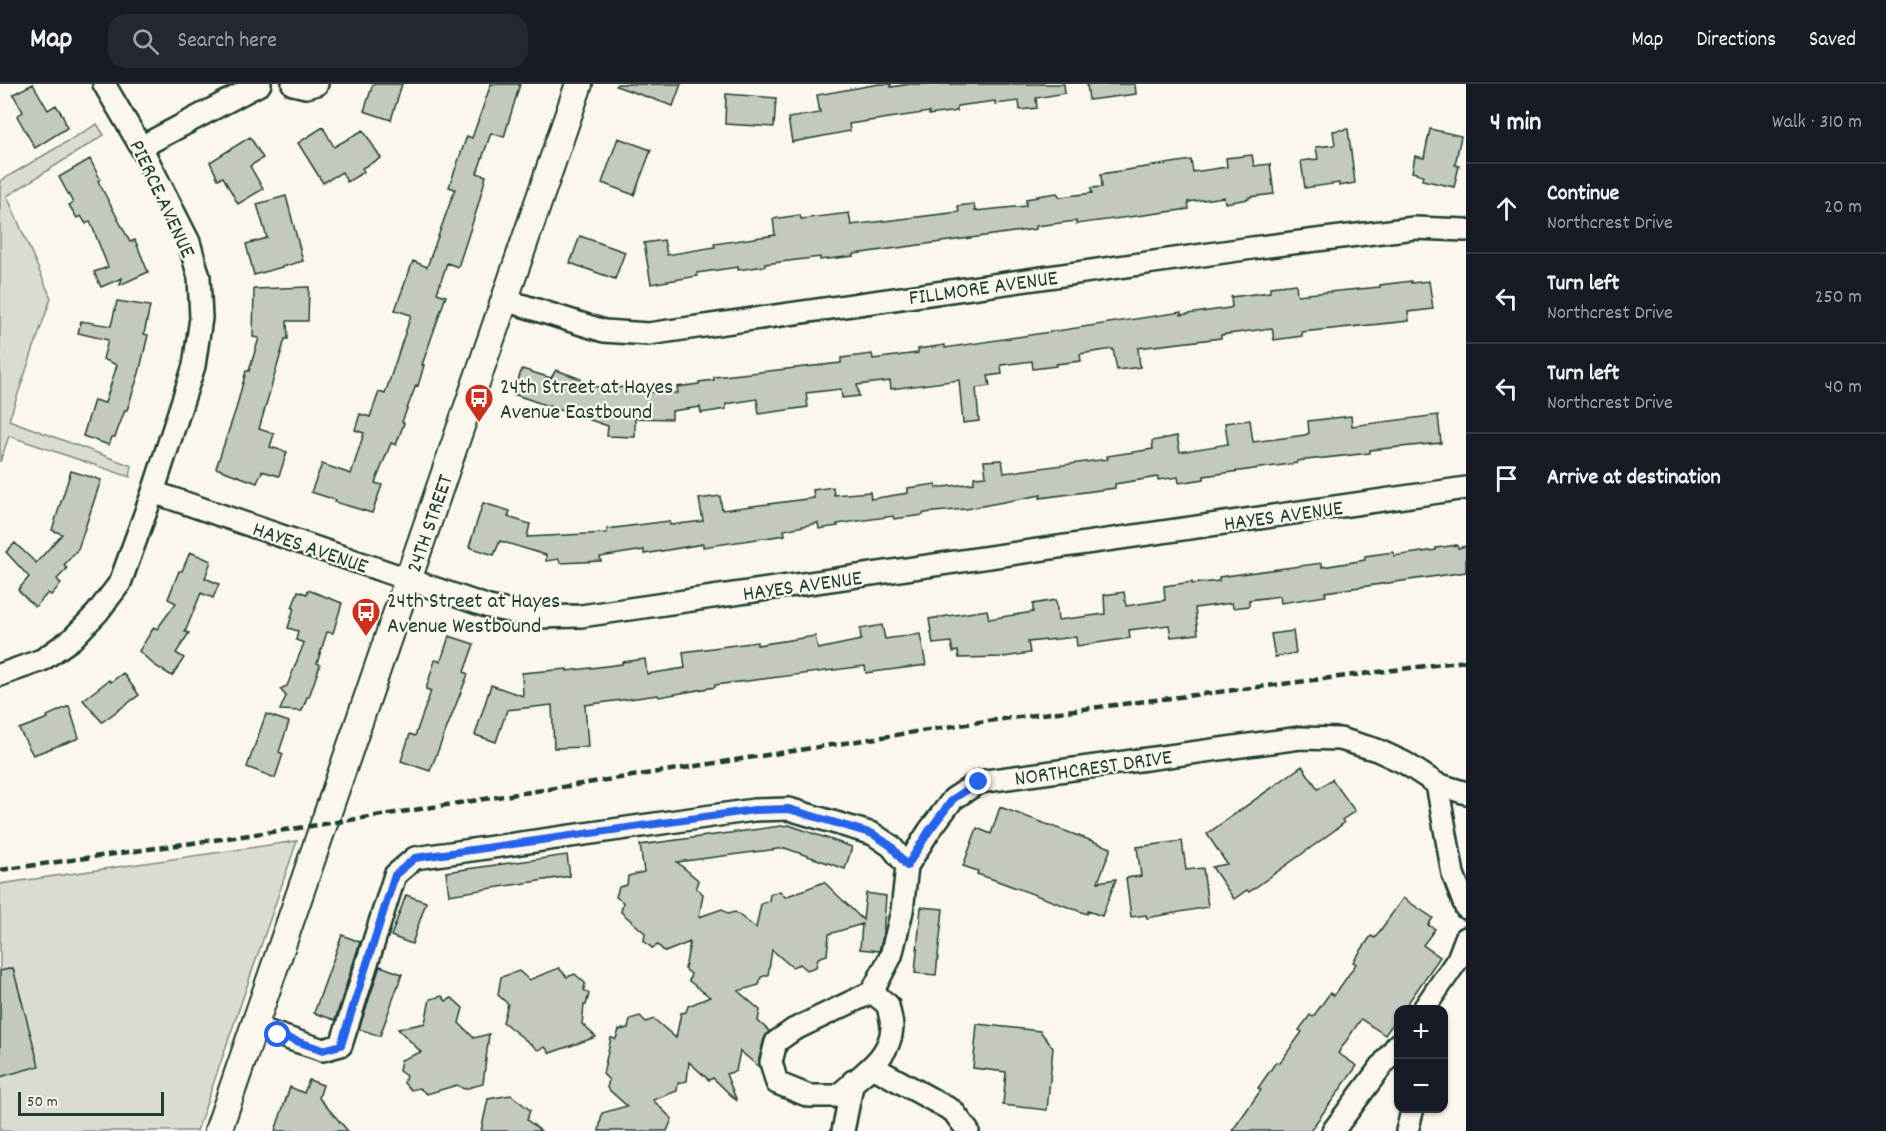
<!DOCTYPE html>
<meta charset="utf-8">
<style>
body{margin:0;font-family:Dekko,sans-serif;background:#242831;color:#f1f3f6}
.controls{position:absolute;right:18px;bottom:18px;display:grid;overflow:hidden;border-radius:12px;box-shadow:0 2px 4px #0004}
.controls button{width:54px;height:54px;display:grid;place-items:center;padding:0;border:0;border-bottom:2px solid #363941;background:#171b24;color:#f1f3f6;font:30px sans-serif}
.scale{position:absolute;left:18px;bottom:15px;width:146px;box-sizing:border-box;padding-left:6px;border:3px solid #1f3d34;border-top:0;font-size:16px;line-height:21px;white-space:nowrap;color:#1f3d34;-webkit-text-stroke:4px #fbf7ec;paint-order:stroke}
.stop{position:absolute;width:18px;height:18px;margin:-14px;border:4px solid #2563eb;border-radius:50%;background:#fff}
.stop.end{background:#2563eb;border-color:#fff;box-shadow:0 2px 6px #0008}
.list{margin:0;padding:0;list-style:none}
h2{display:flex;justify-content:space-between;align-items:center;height:78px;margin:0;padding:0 24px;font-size:26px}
h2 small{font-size:20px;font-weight:400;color:#9ea1a6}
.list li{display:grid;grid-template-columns:39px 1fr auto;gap:18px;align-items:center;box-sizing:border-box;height:90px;padding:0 24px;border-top:2px solid #363941}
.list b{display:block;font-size:22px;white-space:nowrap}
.list p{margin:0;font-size:20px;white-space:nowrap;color:#9ea1a6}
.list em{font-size:20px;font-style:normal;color:#9ea1a6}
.icon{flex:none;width:33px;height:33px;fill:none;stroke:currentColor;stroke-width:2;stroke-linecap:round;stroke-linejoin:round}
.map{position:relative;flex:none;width:1466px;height:1047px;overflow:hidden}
header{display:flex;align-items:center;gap:36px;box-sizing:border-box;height:84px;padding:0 30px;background:#171b24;border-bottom:2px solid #363941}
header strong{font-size:28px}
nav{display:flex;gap:33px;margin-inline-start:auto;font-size:21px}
.search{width:420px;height:54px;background:#242831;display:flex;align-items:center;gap:15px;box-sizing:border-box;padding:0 21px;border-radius:18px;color:#9ea1a6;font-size:22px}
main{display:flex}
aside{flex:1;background:#171b24}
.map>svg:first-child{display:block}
.green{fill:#dbdcd1;stroke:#7d8c82;stroke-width:1.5}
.building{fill:#c4c9be;stroke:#1f3d34;stroke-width:1.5}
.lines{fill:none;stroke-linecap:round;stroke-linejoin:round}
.minor-casing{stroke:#1f3d34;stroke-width:26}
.major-casing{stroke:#1f3d34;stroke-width:30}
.minor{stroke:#fbf7ec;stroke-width:21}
.major{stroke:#fbf7ec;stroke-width:26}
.rail{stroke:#1f3d34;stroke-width:4.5;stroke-dasharray:9 4.5;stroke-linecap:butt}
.route{stroke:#2563eb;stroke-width:8}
.labels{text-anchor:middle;stroke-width:4.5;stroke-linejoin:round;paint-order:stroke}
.street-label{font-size:22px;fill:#1f3d34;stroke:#fbf7ec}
.poi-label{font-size:22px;fill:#1f3d34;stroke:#fbf7ec;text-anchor:start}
</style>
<header>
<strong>Map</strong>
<div class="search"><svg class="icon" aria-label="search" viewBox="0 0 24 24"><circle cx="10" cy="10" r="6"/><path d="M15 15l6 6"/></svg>Search here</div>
<nav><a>Map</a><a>Directions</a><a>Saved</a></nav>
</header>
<main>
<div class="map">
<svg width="1466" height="1047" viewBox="0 0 1466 1047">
<rect width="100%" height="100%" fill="#fbf7ec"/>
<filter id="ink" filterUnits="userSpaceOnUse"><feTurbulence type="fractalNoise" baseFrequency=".0167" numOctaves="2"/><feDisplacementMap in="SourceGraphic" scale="12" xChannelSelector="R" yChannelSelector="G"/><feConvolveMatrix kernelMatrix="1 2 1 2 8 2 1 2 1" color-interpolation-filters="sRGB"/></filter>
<g filter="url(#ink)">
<path class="green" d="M97 40 104 51 7 112 51 214 9 336 132 382 130 393 9 352 0 378V97Z
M297 757 197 1047H0V800Z"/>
<path class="building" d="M33 0 48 26 56 21 63 32 67 44 35 64 17 32 23 28 13 10Z
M373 0H402L391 36 364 27Z
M491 0H520L504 53 491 49 477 89 486 92 477 125 458 183 447 179 437 209 446 212 422 281H424L418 302 416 301 402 338 404 339 396 361 391 359 375 399 382 401 372 429 335 418 336 416 311 408 322 380 351 390 364 349 355 346 360 330 370 333 379 308 385 310 411 231 395 226 413 177 427 183 455 105 449 103 467 52 472 54Z
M617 0H681L673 22 616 2Z
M879 0H891V3L910 0H1064L1065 9 1036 14 1037 24 1020 26 1019 17 995 20V17L957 22V27L929 31V28L849 40 850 47 792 58 788 34 820 29 817 11Z
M1087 0H1135L1136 10 1089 16Z
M726 10 776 14 774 43 725 40Z
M323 43 334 63 363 46 381 74 362 84 364 88 347 98 342 88 323 99 298 59Z
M1348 45 1355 99 1339 102V99L1305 104 1301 77 1318 75 1316 63 1335 61 1333 47Z
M1430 45 1461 52 1455 81 1459 82 1454 103 1422 96 1423 91 1412 88 1415 72 1424 74Z
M250 53 263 74 250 82 263 105 238 120 223 93 218 95 210 78Z
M618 54 651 66 634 111 602 99Z
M1252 71 1254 82 1270 80 1274 110 1249 113V115L1225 119 1224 113 1188 118 1189 125 1076 140V137L1036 142V145L854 170V172L820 176V173L765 180V182L738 186V183L697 189V192L651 200 644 159 664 156 667 171 715 163 714 160 775 151 773 135 800 131 801 135 849 129 851 141 959 128 958 122 974 120 975 127 1026 122V115L1038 113 1037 112 1057 109 1060 113 1092 109 1091 104 1102 103 1101 90 1191 76 1193 88 1227 83 1226 74Z
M90 75 100 95 98 97 130 158 135 156 148 188 120 201 122 194 101 203 94 188 108 183 90 137 86 140 81 132 77 134 69 121 73 119 59 93Z
M286 112 303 177 254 191 246 160 267 154 257 120Z
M580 152 625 168 615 195 570 179Z
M1411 197V199L1429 197 1433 225 1408 228 1409 237 1302 248V252L1274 256 1272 244 1221 251V254L1138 264 1140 283 1117 286 1113 265 1080 270 1081 277 1056 280V282L1033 285 1032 277 1001 281 1002 290 988 292 990 302 976 304 979 337 963 339 959 296 891 305 890 297 857 301 859 312 842 314 841 305 806 309 808 323 759 330 757 315 726 320V325L701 329 700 323 672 327V335L635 334V353L607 352 608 342 513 310 522 285 551 294 556 286 581 295 579 302 637 304V308L678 309 677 303 699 300V298L714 296V293L841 279V274L872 270 873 275 918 269V265L945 261V264L1181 228V231L1229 224 1232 223 1231 213 1270 208V203L1296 200 1297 211 1380 203V201Z
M309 203 308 237H287L288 255H285L259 345 274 350 270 363 287 368 279 392 262 387 257 399 216 384 236 325 246 287H249L259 254 253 253 254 205Z
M117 217 150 222 144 250 148 251 139 289 127 326H125L115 353H112L109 361 83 352 94 316 105 319 117 281 103 275 108 256 78 249 81 237 111 242Z
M1438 331 1441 359 1370 366V369L1297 377V379L1204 392V395L1179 399 1178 393 1158 396V393L1115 400V404L1040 414 1041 411 966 425 924 429 923 431 894 435 893 432 837 440 838 442 819 445 818 439 784 446 785 451 703 463V460L644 470V466L600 473 601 477 560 479 559 475 546 477V471L500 457 494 471 469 463 483 419 510 427 508 433 530 440 527 453 607 449V445L669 437 670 441 703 437 699 415 720 412 722 426 814 414 813 406 833 403 834 411 870 408 871 415 908 409V404L936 400V404L974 399V393L986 392 984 377 1002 376 1004 389 1108 375 1107 372 1153 365 1152 357 1177 352 1180 368 1228 360 1225 339 1250 336 1253 358 1305 351 1309 349 1308 337 1351 332 1352 342Z
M71 387 101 396 78 465 64 481 67 485 57 495 61 500 51 511 48 509 35 523 18 506 29 493 6 468 15 459 36 479 62 450 52 446Z
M1457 461 1458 464 1466 462V488L1325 508 1326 512 1281 519 1280 512 1249 516V522L1233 524 1232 519 1195 524 1198 550 1171 553 1169 541 1129 546 1130 554 1077 562 1076 553 1028 558 1030 569 1004 573 959 574 958 567 953 568 951 558 933 560 929 535 987 526 989 535 1033 528V520L1056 516 1058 536 1105 530 1104 511 1124 508 1126 522 1165 516 1164 502 1192 498V500L1219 497V493L1322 479V483L1365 476V472L1393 468 1394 472 1436 466V464Z
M190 468 211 477 205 494 219 500 213 514 201 509 185 548 189 549 176 569 184 574 172 592 154 581 139 567 154 543 157 545 176 519 168 515 179 487H182Z
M308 506 342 519 333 549 327 548 317 579 320 581 309 613H307L302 627 280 626 286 612 280 605 287 602 304 559 296 556 298 547 288 544 294 524H292L298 507 307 510Z
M882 541 885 555 920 550 926 581 866 589 865 582 715 601V603L659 613 658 611 585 621 588 663 554 664 552 621 507 626 496 658 475 651 491 601 523 612 522 589 567 585V587L622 580V578L645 575 647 590 685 584 683 568 757 558V561L815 552 818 565 861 556 860 545Z
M1293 547 1296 569 1275 573 1271 550Z
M449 552 474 560 464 588 468 590 430 687 401 677 410 650 415 652 431 607 426 605 435 576 441 577Z
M123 589 139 611 102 638 83 616 109 596 111 598Z
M69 622 79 654 33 671 19 645 48 634 47 632Z
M266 630 289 638 279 668 283 670 275 694 247 683Z
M1302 682 1318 705 1332 695 1355 727 1342 736 1344 739 1320 757 1249 808 1247 806 1234 815 1212 783 1227 780 1207 750Z
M1000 723 1111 764 1098 798 1116 795 1102 832 1088 827 1087 830 992 795 977 790 978 787 963 782 977 744 991 750Z
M789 741 852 763 845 785 785 764 677 778 698 796 696 804 703 810 699 833 722 825 728 830 735 828 756 844 761 820 769 817 770 810 780 807 785 813 824 798 863 836 866 809 886 812 883 852 879 867 860 865 862 840 829 850 827 871 818 874 816 883 807 886 800 880 792 883 772 866 768 891 761 893 759 901 738 907 760 926 758 937 769 947 764 955 759 975V983L740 967 736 987 726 990 737 1017 713 994 709 996 689 978 687 997 678 999 677 1007 653 1016 672 1035 667 1047H599L602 1029 627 1022 607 1004 609 996 603 990 611 954 616 955 619 946 628 944 630 935 640 932 646 938 654 935 676 954 681 929 686 928 688 922 710 913 689 897 691 890 685 885 690 858 665 868 658 861 652 864 644 857 645 849 621 828 623 818 616 813 619 803 627 801 628 792 644 788 640 761Z
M1182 757 1186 786 1203 784 1208 823 1147 834 1146 831 1131 833 1126 794 1141 792 1137 763Z
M567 771 570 792 449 811 446 788Z
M406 811 426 818 412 860 391 852Z
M1403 814 1433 834 1428 841 1435 845 1423 861 1440 873 1403 926H1398V932L1385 951 1361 935 1338 969 1357 982 1310 1047H1232L1261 1006 1258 1004 1276 978 1279 980 1302 948 1299 946 1310 931 1313 933 1330 909 1334 912 1356 880 1353 878 1371 852 1375 854Z
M921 823 943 825 936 891 915 889Z
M342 851 360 858 335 936 314 929Z
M380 882 402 890 380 952 359 945Z
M13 884 39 982 0 993V887Z
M559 884 567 893 575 890 585 899 584 906 589 910 586 921H584L582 940 596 953 550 969 545 963 538 966 503 938 508 920 498 911 501 893 519 887 529 896Z
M442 912 446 917 452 914 463 924 459 939 474 954 489 950 483 1000 464 1005 457 1001 427 1010 419 1004 411 1006 404 999 406 992 399 987 401 976 421 968 398 945 425 939 430 915Z
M977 940 1040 947 1053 964 1047 1026 1003 1021 1006 988 973 984Z
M309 996 323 1001 319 1014 348 1047H275L290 1003 304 1009Z
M511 1011 530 1026 527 1036 541 1047H481L488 1015Z"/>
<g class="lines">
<g class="minor-casing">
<path id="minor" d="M293 0 306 3 317 0
M141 63 260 0
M505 216 604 247 648 250 1252 164 1414 144 1466 146
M153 408 489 523 537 533 581 532 1466 404
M0 591 42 576 72 555 97 529 120 499 153 408 194 282 201 234 199 193 189 158 141 63 104 0
M1437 700 1453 790 1466 824
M872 908 793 946 776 958 771 978 777 999 809 1012H838C858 992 890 976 892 944 892 937 889 928 888 921L872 908 891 872 902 827 907 782
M1423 926 1458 875 1466 854
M254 943 323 966 341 961 395 791 415 774 754 726 789 725 873 750 891 762 907 782 929 747 953 715 979 698 1300 654 1340 655 1377 666 1405 679 1437 700 1466 709
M873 983 953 1027 968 1047
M843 1047 853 997
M1333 1047 1398 960
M1407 1047 1413 1024"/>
</g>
<g class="major-casing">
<path id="major" d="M218 1047 579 0"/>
</g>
<use href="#minor" class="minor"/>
<use href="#major" class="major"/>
<path class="rail" d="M0 786 292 745 979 638 1466 577"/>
</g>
</g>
<g class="lines" filter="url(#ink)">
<path class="route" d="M278 951 323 966 341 961 395 791 415 774 754 726 789 725 873 750 891 762 907 782 929 747 953 715 979 698"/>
</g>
<defs>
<g id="bus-pin" transform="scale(1.5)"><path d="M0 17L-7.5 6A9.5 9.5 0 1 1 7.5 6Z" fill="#c8321e" stroke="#fbf7ec"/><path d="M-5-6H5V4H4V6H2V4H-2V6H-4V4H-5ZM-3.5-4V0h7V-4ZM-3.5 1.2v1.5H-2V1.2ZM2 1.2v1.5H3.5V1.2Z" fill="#fff"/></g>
</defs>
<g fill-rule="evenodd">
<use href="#bus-pin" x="479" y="314"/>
<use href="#bus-pin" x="366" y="528"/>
</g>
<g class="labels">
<g class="street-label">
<text transform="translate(164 114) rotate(65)" y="8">PIERCE AVENUE</text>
<text transform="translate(983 202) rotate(-8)" y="8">FILLMORE AVENUE</text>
<text transform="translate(1283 430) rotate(-8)" y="8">HAYES AVENUE</text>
<text transform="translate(428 439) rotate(-71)" y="8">24TH STREET</text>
<text transform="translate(311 462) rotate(19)" y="8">HAYES AVENUE</text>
<text transform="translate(802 500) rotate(-8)" y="8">HAYES AVENUE</text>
<text transform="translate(1093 682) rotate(-8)" y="8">NORTHCREST DRIVE</text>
</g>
<g class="poi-label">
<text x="500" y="309">24th Street at Hayes<tspan x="500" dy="25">Avenue Eastbound</tspan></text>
<text x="387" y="523">24th Street at Hayes<tspan x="387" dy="25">Avenue Westbound</tspan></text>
</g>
</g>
</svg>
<div class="controls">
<button>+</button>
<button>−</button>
</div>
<div class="scale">50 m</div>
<div class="stop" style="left:278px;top:951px"></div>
<div class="stop end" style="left:979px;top:698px"></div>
</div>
<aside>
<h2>4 min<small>Walk · 310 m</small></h2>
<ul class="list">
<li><svg class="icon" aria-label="ahead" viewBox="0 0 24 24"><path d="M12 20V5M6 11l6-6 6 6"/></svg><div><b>Continue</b><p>Northcrest Drive</p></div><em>20 m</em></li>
<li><svg class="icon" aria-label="left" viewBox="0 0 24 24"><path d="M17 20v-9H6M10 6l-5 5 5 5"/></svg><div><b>Turn left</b><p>Northcrest Drive</p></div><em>250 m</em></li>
<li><svg class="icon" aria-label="left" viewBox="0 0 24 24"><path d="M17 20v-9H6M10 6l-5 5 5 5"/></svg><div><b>Turn left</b><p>Northcrest Drive</p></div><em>40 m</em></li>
<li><svg class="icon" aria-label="arrive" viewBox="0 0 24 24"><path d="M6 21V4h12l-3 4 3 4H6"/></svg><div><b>Arrive at destination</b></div></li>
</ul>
</aside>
</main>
